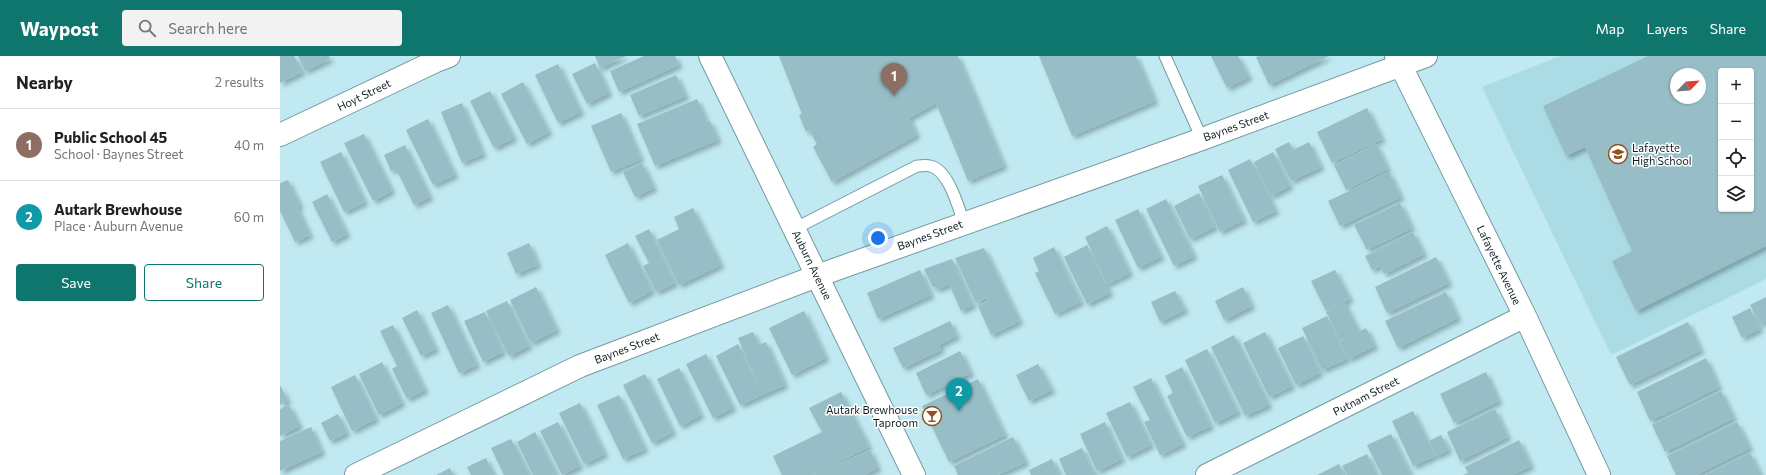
<!DOCTYPE html>
<meta charset="utf-8">
<style>
body{margin:0;font-family:Commissioner,sans-serif;background:#f2f2f2;color:#202124}
.controls{position:absolute;right:12px;top:12px;display:grid;overflow:hidden;border-radius:4px;box-shadow:0 1px 3px #0004}
.controls button{width:36px;height:36px;display:grid;place-items:center;padding:0;border:0;border-bottom:1px solid #e0e0e0;background:#fff;color:#202124;font:20px sans-serif}
.compass{position:absolute;left:1390px;top:12px;width:36px;height:36px;border-radius:50%;background:#fff;box-shadow:0 1px 3px #0004;rotate:65deg}
.you{position:absolute;left:598px;top:182px;width:14px;height:14px;margin:-10px;border:3px solid #fff;border-radius:50%;background:#1a73e8;box-shadow:0 0 0 6px #1a73e833}
.badge{display:grid;place-items:center;width:26px;height:26px;border-radius:50%;background:#0f766e;color:#fff;font-size:13px;font-weight:700}
.pin{position:absolute;translate:-50% -33px;filter:drop-shadow(0 1px 2px #0008)}
.pin::after{content:'';position:absolute;top:21px;width:14px;height:12px;background:inherit;clip-path:polygon(0 0,100% 0,50% 100%)}
.list{margin:0;padding:0;list-style:none}
h2{display:flex;justify-content:space-between;align-items:center;height:52px;margin:0;padding:0 16px;font-size:17px}
h2 small{font-size:13px;font-weight:400;color:#757577}
.list li{display:grid;grid-template-columns:26px 1fr auto;gap:12px;align-items:center;box-sizing:border-box;height:72px;padding:0 16px;border-top:1px solid #e0e0e0}
.list b{display:block;font-size:15px;white-space:nowrap}
.list p{margin:0;font-size:13px;white-space:nowrap;color:#757577}
.list em{font-size:13px;font-style:normal;color:#757577}
.actions{display:flex;gap:8px;padding:12px 16px}
.actions a{flex:1;padding:9px 0;border:1px solid #0f766e;border-radius:4px;text-align:center;font-size:14px;color:#0f766e}
.actions .main{background:#0f766e;color:#fff}
.icon{flex:none;width:22px;height:22px;fill:none;stroke:currentColor;stroke-width:2;stroke-linecap:round;stroke-linejoin:round}
.map{position:relative;flex:none;width:1486px;height:419px;overflow:hidden}
header{display:flex;align-items:center;gap:24px;box-sizing:border-box;height:56px;padding:0 20px;background:#0f766e;color:#fff}
header strong{font-size:19px}
nav{display:flex;gap:22px;margin-inline-start:auto;font-size:14px}
.search{width:280px;height:36px;background:#f2f2f2;display:flex;align-items:center;gap:10px;box-sizing:border-box;padding:0 14px;border-radius:4px;color:#757577;font-size:15px}
main{display:flex}
aside{flex:1;background:#fff}
.map>svg:first-child{display:block}
.built{fill:#abdce6;fill-rule:evenodd}
.building{fill:#97bec6;fill-rule:evenodd;filter:url(#shadow)}
.lines{fill:none;stroke-linecap:round;stroke-linejoin:round}
.service-casing{stroke:#749aa2;stroke-width:13}
.minor-casing{stroke:#749aa2;stroke-width:24}
.service{stroke:#fff;stroke-width:11}
.minor{stroke:#fff;stroke-width:22}
.labels{text-anchor:middle;stroke-width:3;stroke-linejoin:round;paint-order:stroke}
.street-label{font-size:11px;fill:#0f1e21;stroke:#fff}
.poi-label{font-size:11px;fill:#0f1e21;stroke:#fff;text-anchor:start}
</style>
<header>
<strong>Waypost</strong>
<div class="search"><svg class="icon" aria-label="search" viewBox="0 0 24 24"><circle cx="10" cy="10" r="6"/><path d="M15 15l6 6"/></svg>Search here</div>
<nav><a>Map</a><a>Layers</a><a>Share</a></nav>
</header>
<main>
<aside>
<h2>Nearby<small>2 results</small></h2>
<ul class="list">
<li><span class="badge" style="background:#8d6e63">1</span><div><b>Public School 45</b><p>School · Baynes Street</p></div><em>40 m</em></li>
<li><span class="badge" style="background:#0f9aa8">2</span><div><b>Autark Brewhouse</b><p>Place · Auburn Avenue</p></div><em>60 m</em></li>
</ul>
<div class="actions"><a class="main">Save</a><a>Share</a></div>
</aside>
<div class="map">
<svg width="1486" height="419" viewBox="0 0 1486 419">
<defs>
<filter id="shadow"><feDropShadow dx="3.5" dy="3.5" stdDeviation="2" flood-color="#0004"/></filter>
</defs>
<rect width="100%" height="100%" fill="#c0e9f1"/>
<path class="built" d="M1280 0H1486V223L1331 299 1202 31ZM1441 15H1471V153H1441ZM1396 18H1420V42H1396Z"/>
<path class="building" d="M0 0H14L22 16 0 27Z
M18 0H49L50 3 25 15Z
M315 0H346L320 12Z
M364 0H395L399 9 339 36 330 15Z
M499 0H678L724 110 688 125 656 47 629 62 637 79 552 126 533 91 537 88 529 74 526 76 519 59 522 58Z
M759 0H856L875 45 792 80Z
M931 0H958L969 21 947 32Z
M979 0H1049L989 29 976 1Z
M1368 0H1486V190L1356 255 1332 205 1352 195 1305 91 1286 100 1263 50ZM1441 15H1471V153H1441ZM1396 18H1420V42H1396Z
M315 7 329 37 307 48 292 18Z
M278 8 301 56 278 67 255 19Z
M396 19 406 40 359 60 350 39Z
M243 26 269 76 247 88 221 38Z
M210 35 234 82 214 92 190 45Z
M417 43 427 66 430 65 438 84 375 110 357 68Z
M182 47 203 98 182 107 161 56Z
M1087 52 1102 83 1052 107 1037 76Z
M341 57 361 103 331 116 311 70Z
M148 63 175 119 153 129 126 74Z
M84 78 112 135 93 145 64 87Z
M1009 86 1013 94 1029 86 1041 111 1011 125 995 93Z
M1096 88 1108 113 1066 134 1054 109Z
M125 89 150 141 134 149 116 113 111 115 104 99Z
M61 96 85 146 64 156 40 106Z
M993 96 1010 130 991 140 974 106Z
M970 103 996 155 973 166 948 114Z
M362 107 374 132 355 141 343 116Z
M1109 116 1121 141 1060 170 1048 145Z
M942 119 964 164 940 176 918 130Z
M8 124 20 149 17 151 30 179 15 186 0 155V127Z
M919 137 935 171 910 183 894 150Z
M47 138 67 178 52 186 32 146Z
M886 143 914 200 894 210 866 153Z
M1120 147 1132 172 1087 194 1074 169Z
M413 152 441 209 399 229 377 184 399 173 394 161Z
M858 153 881 201 858 212 835 164Z
M827 170 850 217 827 228 805 181Z
M369 173 395 227 376 236 363 210 369 207 355 180Z
M1133 176 1144 198 1104 218 1100 210 1092 214 1085 200Z
M249 187 258 209 236 218 227 197Z
M348 187 372 235 349 247 325 199Z
M807 189 830 237 807 248 784 201Z
M774 191 801 246 775 258 755 217 759 215 753 202Z
M704 192 740 265 711 279 698 250 708 245 706 242 696 247 675 202Z
M1156 201 1169 227 1107 257 1095 231Z
M672 203 693 249 681 255 669 228 659 233 652 230 644 213Z
M640 214 651 239 598 263 587 237Z
M1055 214 1070 243 1046 255 1031 225Z
M256 231 277 274 251 287 230 244Z
M963 231 972 250 944 264 935 245Z
M895 235 905 254 880 266 871 246Z
M1166 236 1178 262 1118 292 1105 265Z
M1486 241V265L1480 268 1470 249Z
M227 245 249 290 229 300 206 255Z
M1064 246 1078 274 1060 284 1046 256Z
M168 249 197 309 179 317 151 257Z
M1470 252 1480 273 1462 282 1452 261Z
M137 254 156 293 141 300 122 262Z
M524 255 546 302 512 319 489 272Z
M205 256 223 296 203 306 184 265Z
M1047 260 1067 303 1042 314 1022 272Z
M670 265 677 280 659 289 661 294 623 312 613 292Z
M1408 266 1421 294 1350 329 1336 301Z
M113 269 145 334 127 343 112 313 117 310 100 275Z
M1086 272 1095 290 1069 303 1060 285Z
M473 276 479 289 486 286 505 329 460 349 436 300 458 288 482 337 458 282Z
M985 276 1012 330 989 341 963 287Z
M954 279 989 349 965 360 931 291Z
M1023 280 1040 317 1016 329 998 292Z
M927 293 958 356 935 367 905 304Z
M680 295 691 317 646 339 636 317Z
M426 298 453 352 433 362 406 308Z
M1426 302 1439 331 1370 365 1357 336Z
M102 306 122 347 99 359 79 318Z
M758 308 772 334 749 345 736 319Z
M902 311 931 370 907 381 887 340 893 337 885 320Z
M399 312 421 359 400 370 377 323Z
M1206 316 1219 345 1174 367 1160 338Z
M365 318 393 376 372 387 343 329Z
M75 319 96 363 72 375 51 331Z
M871 322 903 388 880 399 864 366 870 364 853 331Z
M698 323 725 379 669 406 642 350Z
M0 329 8 345 0 349Z
M1441 335 1454 362 1385 396 1372 369Z
M561 336 589 391 532 419H502L493 400 542 376 529 352Z
M339 339 365 393 343 403 317 349Z
M850 346 871 389 847 401 826 357Z
M300 347 325 398 304 408 279 357Z
M9 349 20 370 0 380V353Z
M1215 353 1228 381 1180 405 1167 376Z
M1133 355 1155 400 1133 410 1112 365Z
M58 358 67 377 50 385 41 367Z
M278 366 300 410 282 419 260 375Z
M825 366 842 403 817 415 800 378Z
M1457 366 1470 392 1416 419H1396L1387 400Z
M31 371 42 396 0 415V385Z
M255 376 277 419H253L237 386Z
M1111 378 1131 419H1102L1087 389Z
M1161 379 1169 394 1156 400 1149 385Z
M733 381 746 406 718 419H678L674 410Z
M231 383 249 419H224L211 392Z
M1239 384 1251 410 1232 419H1183L1188 417 1185 411Z
M802 392 815 419H786L779 403Z
M590 394 598 412 584 419H534Z
M1470 397 1481 419H1425Z
M1087 398 1097 419H1067L1062 410Z
M206 402 214 419H191L187 411Z
M772 403 780 419H751L749 414Z
M1059 408 1064 419H1037Z
M170 412 173 419H156Z"/>
<g class="lines">
<g class="service-casing">
<path id="service" d="M885 0 922 83
M514 173 637 110C641 110 646 109 650 110 669 114 678 151 684 167"/>
</g>
<g class="minor-casing">
<path id="minor" d="M430 0 634 419
M1116 0 1245 260 1319 419
M0 79 156 5 169 0
M76 419 300 310 537 220 922 83 1146 0
M927 419 1245 260"/>
</g>
<use href="#service" class="service"/>
<use href="#minor" class="minor"/>
</g>
<defs>
<g id="school-ring" transform="scale(1)"><circle r="9.5" fill="#fff" stroke="#93521d" stroke-width="1.5"/><path d="M0-5L7-2L0 1L-7-2ZM-4 1L0 2.5L4 1V4Q0 6-4 4Z" fill="#93521d"/></g>
<g id="bar-ring" transform="scale(1)"><circle r="9.5" fill="#fff" stroke="#93521d" stroke-width="1.5"/><path d="M-6-5H6L.8 .8V4.5H3.5V6h-7V4.5H-.8V.8Z" fill="#93521d"/></g>
</defs>
<g fill-rule="evenodd">
<use href="#school-ring" x="1338" y="98"/>
<use href="#bar-ring" x="652" y="360"/>
</g>
<g class="labels">
<g class="street-label">
<text transform="translate(84 39) rotate(-26)" y="4">Hoyt Street</text>
<text transform="translate(956 70) rotate(-20)" y="4">Baynes Street</text>
<text transform="translate(650 179) rotate(-20)" y="4">Baynes Street</text>
<text transform="translate(532 209) rotate(64)" y="4">Auburn Avenue</text>
<text transform="translate(1219 209) rotate(64)" y="4">Lafayette Avenue</text>
<text transform="translate(347 292) rotate(-21)" y="4">Baynes Street</text>
<text transform="translate(1086 340) rotate(-27)" y="4">Putnam Street</text>
</g>
<g class="poi-label">
<text x="1352" y="96">Lafayette<tspan x="1352" dy="13">High School</tspan></text>
<text x="638" y="358" text-anchor="end">Autark Brewhouse<tspan x="638" dy="13">Taproom</tspan></text>
</g>
</g>
</svg>
<div class="controls">
<button>+</button>
<button>−</button>
<button><svg class="icon" aria-label="locate" viewBox="0 0 24 24"><circle cx="12" cy="12" r="6"/><path d="M12 2v4M12 18v4M2 12h4M18 12h4"/></svg></button>
<button><svg class="icon" aria-label="layers" viewBox="0 0 24 24"><path d="M12 4l9 5-9 5-9-5zM3 14l9 5 9-5"/></svg></button>
</div>
<svg class="compass" viewBox="-18 -18 36 36"><path d="M0-13l5 13h-10z" fill="#e53935"/><path d="M0 13l5-13h-10z" fill="#757577"/></svg>
<div class="you"></div>
<div class="pin badge" style="left:614px;top:40px;background:#8d6e63">1</div>
<div class="pin badge" style="left:679px;top:355px;background:#0f9aa8">2</div>
</div>
</main>
